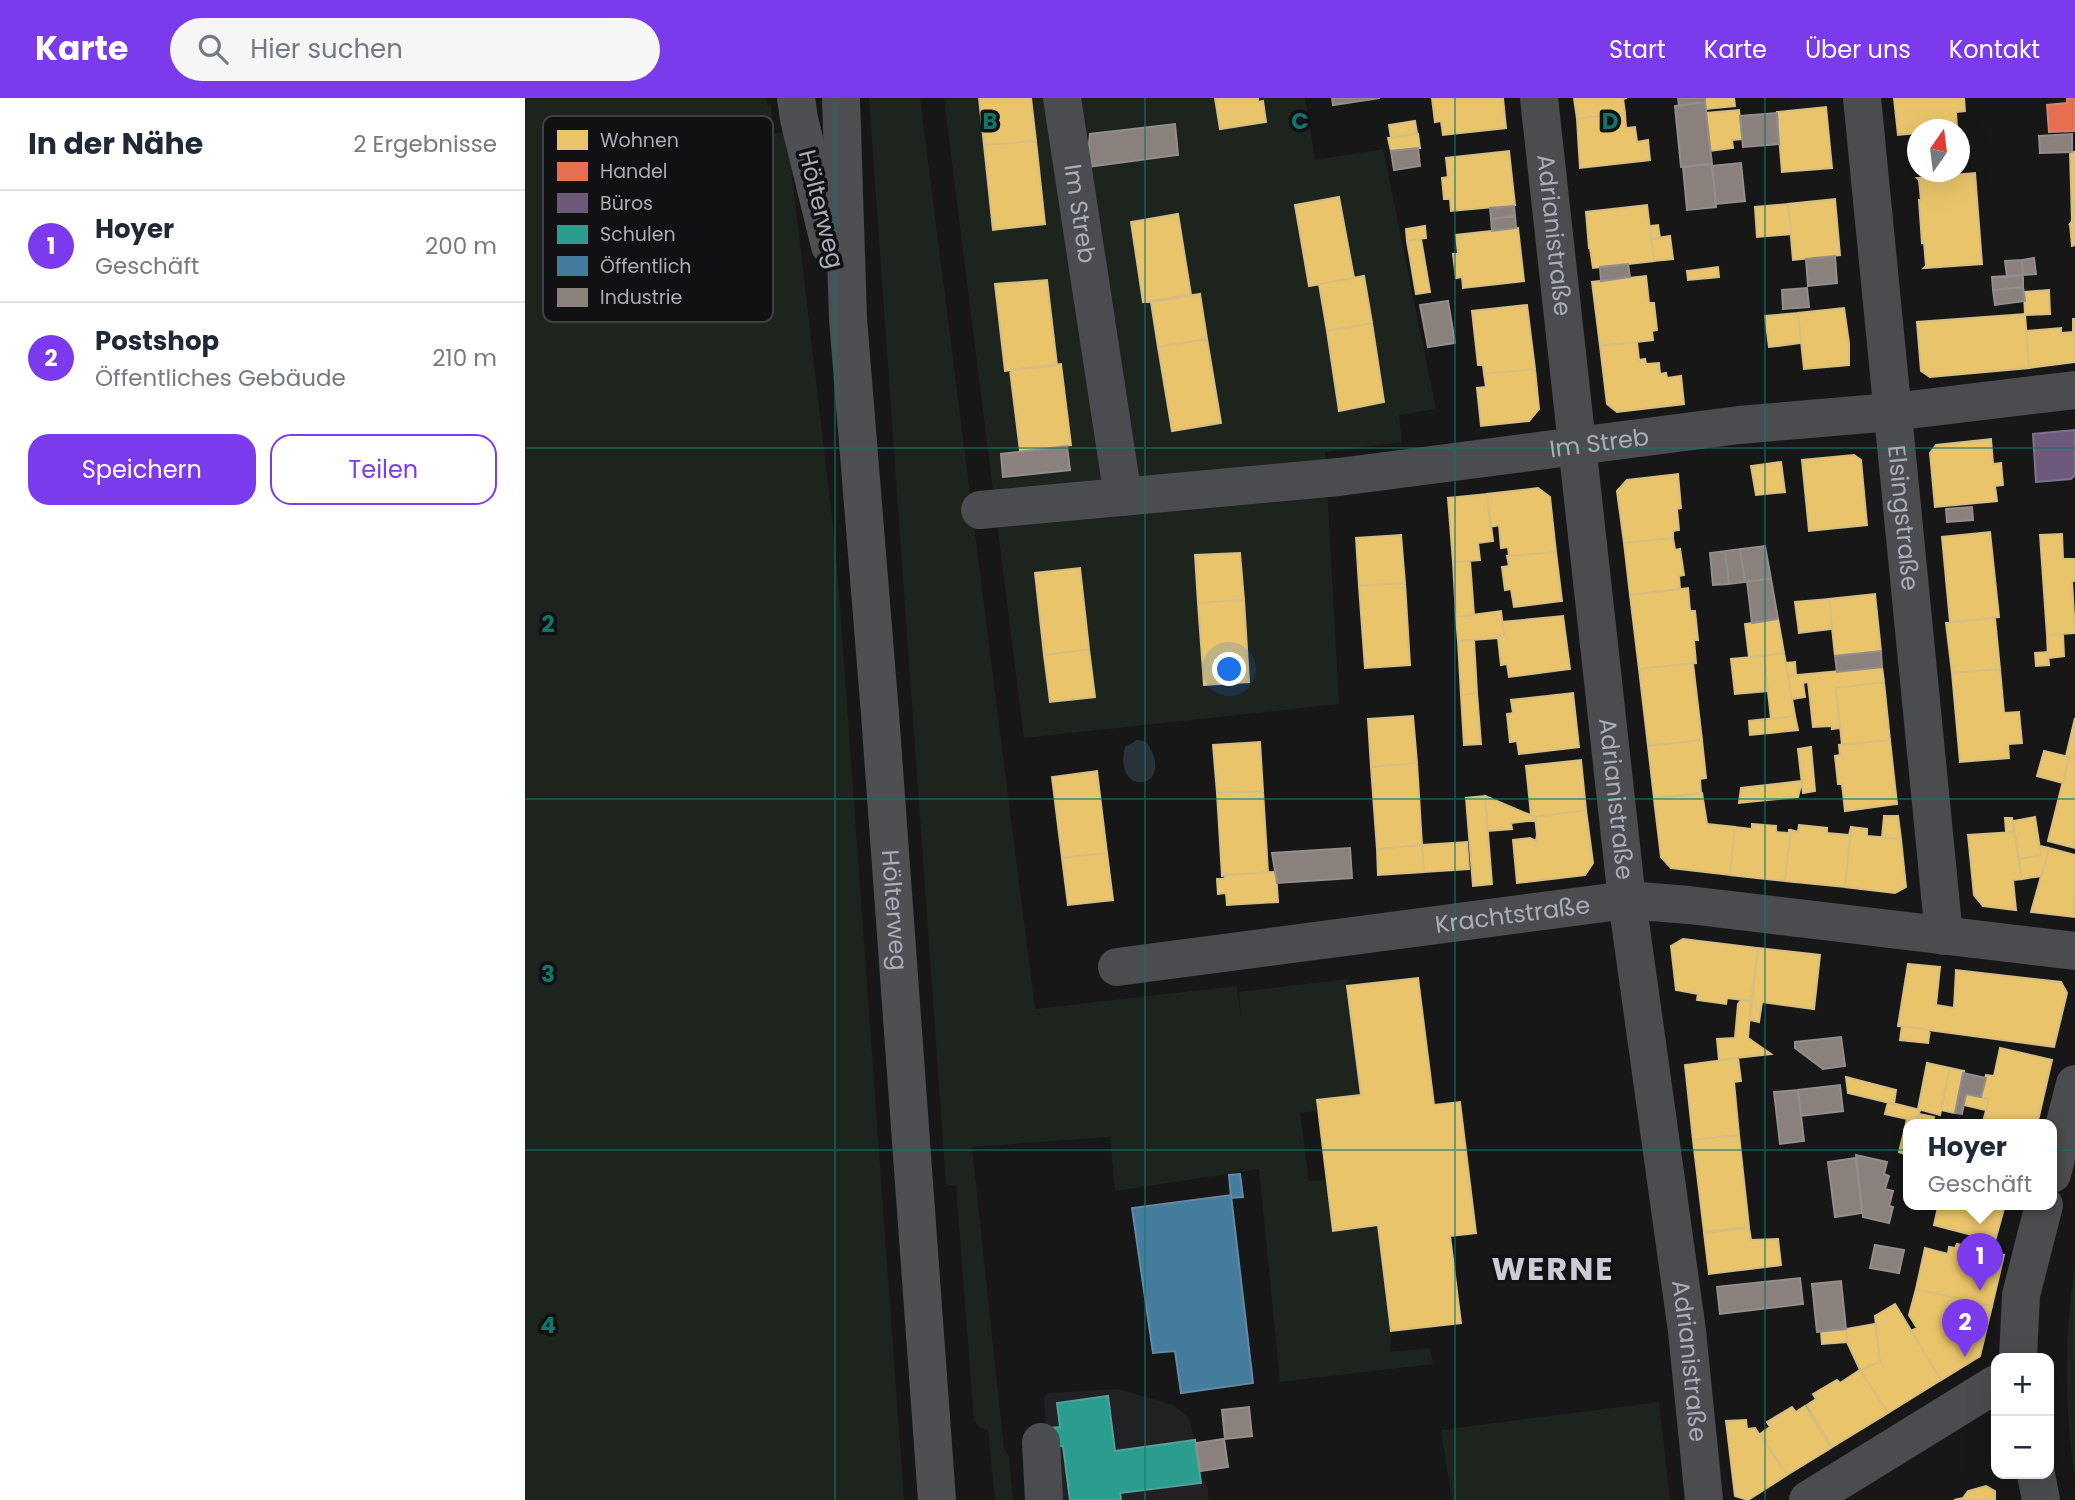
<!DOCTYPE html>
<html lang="de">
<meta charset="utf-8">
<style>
body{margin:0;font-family:Poppins,sans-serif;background:#f6f6f7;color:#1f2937}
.controls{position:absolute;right:21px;bottom:21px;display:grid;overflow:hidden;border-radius:14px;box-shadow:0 7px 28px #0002}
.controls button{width:63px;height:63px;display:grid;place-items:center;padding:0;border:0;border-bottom:2px solid #e0e1e3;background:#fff;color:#1f2937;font:35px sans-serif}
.compass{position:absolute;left:1382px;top:21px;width:63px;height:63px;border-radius:50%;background:#fff;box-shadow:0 7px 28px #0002;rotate:14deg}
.you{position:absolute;left:705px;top:572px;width:24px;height:24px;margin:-18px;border:5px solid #fff;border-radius:50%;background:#1a73e8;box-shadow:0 0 0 10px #1a73e833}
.badge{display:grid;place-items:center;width:46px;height:46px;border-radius:50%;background:#7c3aed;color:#fff;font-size:23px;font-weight:700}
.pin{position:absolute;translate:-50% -58px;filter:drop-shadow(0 2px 4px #0008)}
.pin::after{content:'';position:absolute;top:37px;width:24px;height:21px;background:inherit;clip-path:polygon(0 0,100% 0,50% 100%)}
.popup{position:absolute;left:1378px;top:1021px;width:154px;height:91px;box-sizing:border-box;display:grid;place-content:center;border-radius:14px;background:#fff;filter:drop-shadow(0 2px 5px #0005);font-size:23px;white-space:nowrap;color:#747a83}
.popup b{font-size:26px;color:#1f2937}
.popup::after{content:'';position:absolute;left:50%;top:100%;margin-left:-14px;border:14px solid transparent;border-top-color:#fff}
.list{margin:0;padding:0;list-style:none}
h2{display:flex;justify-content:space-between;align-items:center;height:91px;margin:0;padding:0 28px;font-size:30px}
h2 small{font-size:23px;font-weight:400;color:#747a83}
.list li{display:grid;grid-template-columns:46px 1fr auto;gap:21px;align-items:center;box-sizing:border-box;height:112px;padding:0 28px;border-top:2px solid #e0e1e3}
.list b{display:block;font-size:26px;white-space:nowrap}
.list p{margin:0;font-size:23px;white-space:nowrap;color:#747a83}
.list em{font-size:23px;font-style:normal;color:#747a83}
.actions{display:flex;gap:14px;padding:21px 28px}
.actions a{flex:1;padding:16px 0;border:2px solid #7c3aed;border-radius:21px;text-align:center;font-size:24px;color:#7c3aed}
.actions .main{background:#7c3aed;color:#fff}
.icon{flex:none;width:38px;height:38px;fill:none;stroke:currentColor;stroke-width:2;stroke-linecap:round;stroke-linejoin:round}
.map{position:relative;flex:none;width:1550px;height:1402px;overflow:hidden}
header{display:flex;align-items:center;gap:42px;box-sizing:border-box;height:98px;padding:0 35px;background:#7c3aed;color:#fff}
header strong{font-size:33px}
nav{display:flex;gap:38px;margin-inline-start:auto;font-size:24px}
.search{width:490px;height:63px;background:#f6f6f7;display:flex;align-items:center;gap:18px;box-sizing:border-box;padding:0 24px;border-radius:38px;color:#747a83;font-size:26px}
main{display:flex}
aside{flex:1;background:#fff}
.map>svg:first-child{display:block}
.built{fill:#212123}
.green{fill:#1d241e}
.water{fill:#2a3239}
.homes{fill:#e9c46a;stroke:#d6bd81;stroke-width:2}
.shops{fill:#e76f51;stroke:#d48270;stroke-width:2}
.offices{fill:#6d597a;stroke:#7f728d;stroke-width:2}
.schools{fill:#2a9d8f;stroke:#50a29b;stroke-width:2}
.public{fill:#457b9d;stroke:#638aa5;stroke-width:2}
.industry{fill:#8a817c;stroke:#938e8e;stroke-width:2}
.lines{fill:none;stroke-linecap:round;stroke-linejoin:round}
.minor{stroke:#4b4c50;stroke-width:38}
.major{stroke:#4d4f52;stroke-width:38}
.grid{fill:none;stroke:#0f766e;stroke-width:2;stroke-opacity:0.55}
.labels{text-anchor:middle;stroke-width:7;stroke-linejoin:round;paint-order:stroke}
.street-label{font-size:24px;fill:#a8adb8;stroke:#111113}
.district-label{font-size:32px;font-weight:bold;letter-spacing:2px;fill:#c9ccd4;stroke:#111113}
.key{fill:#111113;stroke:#3e4045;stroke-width:2}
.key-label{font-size:19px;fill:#a8adb8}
.grid-label{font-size:23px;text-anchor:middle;font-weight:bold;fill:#0f766e;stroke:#111113;stroke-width:7;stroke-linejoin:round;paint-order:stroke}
</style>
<header>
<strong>Karte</strong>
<div class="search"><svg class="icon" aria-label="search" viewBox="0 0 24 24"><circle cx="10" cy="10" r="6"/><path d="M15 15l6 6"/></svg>Hier suchen</div>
<nav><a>Start</a><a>Karte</a><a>Über uns</a><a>Kontakt</a></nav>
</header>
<main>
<aside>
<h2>In der Nähe<small>2 Ergebnisse</small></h2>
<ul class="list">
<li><span class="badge">1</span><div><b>Hoyer</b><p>Geschäft</p></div><em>200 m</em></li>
<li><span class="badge">2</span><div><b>Postshop</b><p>Öffentliches Gebäude</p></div><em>210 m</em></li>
</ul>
<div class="actions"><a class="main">Speichern</a><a>Teilen</a></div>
</aside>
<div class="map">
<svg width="1550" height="1402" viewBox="0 0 1550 1402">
<rect width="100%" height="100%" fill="#171717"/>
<path class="built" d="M593 1291 648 1307 663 1319 670 1342 676 1384H682L684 1402H527L519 1300 523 1295Z"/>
<path class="green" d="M0 0H241L242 7 246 6 249 35 262 34 311 455 379 1402H0Z
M344 0H395L510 911 712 888 716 920 714 894 822 881 836 997 792 1002 791 1013 775 1015 784 1083 799 1082 808 1133 853 1127 866 1233 865 1254 905 1250 908 1266 755 1284 734 1071 590 1093 585 1039 447 1049 479 1351 484 1358 488 1402H470L463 1332 454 1329 449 1322 431 1088 421 1086Z
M419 0H780L790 62 858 51 911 311 874 317 877 344 800 354 814 606 499 640Z
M1550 1169V1379C1539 1310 1539 1238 1550 1169Z
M1134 1304 1145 1402H927L916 1332Z"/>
<path class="water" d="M612 642C623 643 622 645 627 654 644 693 588 698 600 649Z"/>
<path class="homes" d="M454 0H506L511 43 459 47Z
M690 0H733V4L738 3 741 24 695 31Z
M907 0H978L981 30 918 37 916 23 910 24Z
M1049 0H1102L1098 1 1100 15 1052 21Z
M1180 0H1209L1210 8 1181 11Z
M1369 0H1439L1440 13 1431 14 1432 31 1392 32V35L1373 37Z
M1301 9 1307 70 1257 74 1252 14Z
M1214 12 1217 41 1207 42 1208 50 1185 53 1181 15Z
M1100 15 1101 30 1110 29 1112 44 1123 42 1125 62 1055 70 1052 21Z
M890 23 892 35 866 40 864 27Z
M893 36 895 50 866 53 863 40Z
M511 43 520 126 468 132 459 47Z
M984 53 990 107 926 113 925 101H919L917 80 923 79 921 60Z
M1545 54H1550V126H1545L1547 123Z
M1450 75 1457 166 1399 170 1401 168 1399 144 1397 145 1394 102H1396L1394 82 1392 80Z
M814 99 829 180 784 188 770 107Z
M1310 101 1315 157 1268 162 1263 106Z
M1263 106 1266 136 1232 139 1230 109Z
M1122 107 1129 163 1068 170 1065 150H1064L1061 114Z
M653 116 666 197 618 204 606 124Z
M1545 126H1550V147L1547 148Z
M1133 127 1135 140 1126 141 1125 128Z
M900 128 901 140 882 143 881 131Z
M993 130 999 183 938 190 937 179 931 180 928 156H933L931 137Z
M1145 138 1148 161 1129 163 1126 141Z
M896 141 905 194 891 196 882 143Z
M1193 169 1194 179 1163 182 1162 173Z
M839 178 847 225 802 233 794 186Z
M1121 178 1124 205H1129L1132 232 1127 233 1128 242 1075 248 1067 184Z
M522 182 532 267 480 273 470 186Z
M1524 192 1525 216 1500 217 1499 194Z
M675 196 682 241 633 249 626 204Z
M1002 207 1010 271 959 276 958 267H953L947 213Z
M1319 210 1324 245V267L1279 271 1273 215Z
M1273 215 1276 245 1244 249 1240 218Z
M1500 216 1504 270 1405 279 1396 273 1392 224Z
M1548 221H1550V264L1504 270 1501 233 1536 230V235L1548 234Z
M847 225 859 304 814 313 802 233Z
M682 241 696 325 647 333 633 249Z
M1112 244 1114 262 1120 261 1121 266 1134 265 1135 276 1141 275 1142 280 1156 278 1159 306 1092 314 1082 306 1075 248Z
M536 266 546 347 495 353 485 272Z
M1010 271 1014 311 1004 323 956 328 952 290 961 289 959 276Z
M1466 341 1468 366 1476 365 1478 387 1470 388 1472 403 1410 409 1405 355 1411 347Z
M1329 357 1336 362 1342 427 1284 433 1277 362Z
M1256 364 1260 394 1231 397 1226 368Z
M1153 376 1156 410 1152 411 1154 432 1148 433V440L1099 445 1092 393 1102 382Z
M1013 390 1025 399 1031 454 984 458 983 449 976 450 974 427 965 429 962 396Z
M962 396 968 443 953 445 955 462 928 464 923 400Z
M1465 434 1474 519 1425 524 1417 439Z
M1537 436 1538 461H1549L1550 467V483H1547L1550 535 1522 537 1515 437Z
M876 437 880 485 834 488 831 440Z
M1148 440 1150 452 1155 451 1159 477 1154 478 1155 491 1105 497 1099 445Z
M1031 454 1037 503 989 509 986 491 980 492 977 469 984 468 982 458Z
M715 455 719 502 673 505 670 457Z
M945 463 949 517 931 519 928 464Z
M555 470 564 551 519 557 510 475Z
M880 485 885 567 840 570 834 488Z
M1163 490 1165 513H1170L1173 542H1169L1171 565 1114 571 1105 497Z
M1350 496 1356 553 1310 558 1304 501Z
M1304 501 1307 531 1274 535 1270 504Z
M719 502 724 584 679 587 673 505Z
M976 513 979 537 973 538V540L933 543 931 519Z
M1038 518 1045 571 984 579 982 566 976 567 973 540V538L979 537 977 524Z
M1470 520 1475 571 1427 575 1421 525Z
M1253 521 1259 555 1224 559 1220 526Z
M1538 536 1539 558 1523 560 1522 537Z
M949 542 952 595 936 597 933 543Z
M564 551 570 599 525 604 519 557Z
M1523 554 1524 567 1511 568 1510 555Z
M1259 555 1270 618 1246 621 1239 558Z
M1239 558 1243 593 1210 596 1206 561Z
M1270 564 1271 577 1263 578 1261 565Z
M1168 565 1177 642 1123 648 1114 571Z
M1357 569 1359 584 1311 590 1315 630 1307 631V628L1288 629 1283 584 1278 585 1280 599 1267 601 1263 578Z
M1475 571 1479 615 1494 614 1497 645 1483 646 1484 660 1435 664 1427 575Z
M1359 584 1365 642 1317 647 1311 590Z
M952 595 956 646 939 647 936 597Z
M1048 595 1054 649 994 656 992 643 985 644 982 616 988 615 986 602Z
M888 618 892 665 846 669 843 621Z
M1270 618 1273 632 1225 637 1224 623Z
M1550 620V660L1541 658Z
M1177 642 1181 680 1175 681 1176 695 1129 700 1123 648Z
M1365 642 1372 706 1320 713 1317 686H1313L1310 658 1315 657 1314 647Z
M735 644 738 693 692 695 688 647Z
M1286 649 1290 693 1278 695 1273 651Z
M1519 653 1544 659 1538 685 1512 678Z
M1544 659 1550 660V750L1523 743Z
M1056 662 1061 712 1010 719 1006 717 1001 668Z
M892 665 897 747 852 751 846 669Z
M572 673 582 755 537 760 527 679Z
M1277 683 1273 699 1214 705 1216 690Z
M738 693 743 774 697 778 692 695Z
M1177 695 1182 726 1210 729 1205 777 1146 770 1136 759 1129 701Z
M960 698 967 786 948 788 941 700Z
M960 698 1010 719 1011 722 986 725 987 731 963 733Z
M1061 712 1068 765 1060 777 992 785 988 742 1005 740 1011 743 1012 737 1010 719Z
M1359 718H1373L1376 741 1357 740Z
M1510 719 1516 757 1494 761 1488 723Z
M1480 720H1487L1489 734H1481Z
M1227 726 1251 728V734L1264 735V732H1266L1260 783 1205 777 1210 729 1227 731Z
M1274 727 1302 730V735L1324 737 1326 729 1320 789 1260 783 1266 732 1273 734Z
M1326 729 1342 731V738L1376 741 1381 789 1370 795 1320 789Z
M1489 734 1497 781 1488 782 1491 812 1458 808 1449 797 1443 737Z
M942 744 944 771 899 774 897 747Z
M897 747 899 774 853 777 852 751Z
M1515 748 1524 750 1516 778 1497 781 1494 761 1516 757Z
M1524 750 1550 757 1549 819 1506 814Z
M582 755 588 802 543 807 537 760Z
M749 774H751L753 804 702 807 701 795 693 796 692 781H700L699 777Z
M1158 841 1233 850 1226 903 1202 900 1201 906 1172 902 1173 896 1151 892 1146 848Z
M1233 850 1295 857 1289 911 1237 904 1234 924 1225 922Z
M1383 866 1415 869 1411 907 1429 910 1431 872 1536 884 1542 895 1529 949 1373 928Z
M893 880 909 1007 935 1004 951 1135 925 1138 936 1225 866 1233 853 1127 808 1133 792 1002 836 997 822 888Z
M1216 902 1226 903 1223 940 1246 956 1194 962 1192 941 1210 940 1213 906Z
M1377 928 1405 932 1403 945 1375 942Z
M1475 950 1527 962 1512 1027H1489L1459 1020 1464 1001 1456 999 1461 977 1469 978Z
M1213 960 1216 983 1209 984 1214 1037 1168 1042 1160 967Z
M1402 965 1425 970 1415 1017 1393 1011Z
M1425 970 1439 973 1430 1015 1416 1012Z
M1321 979 1371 992 1369 1006 1323 995Z
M1441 996 1464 1001 1461 1012 1439 1007Z
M1363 1004 1395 1012 1391 1027H1383V1057L1374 1054 1382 1021 1360 1016Z
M1394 1016 1409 1019 1407 1027H1391Z
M1214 1037 1224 1129 1179 1134 1168 1042Z
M1480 1107 1470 1143 1409 1127 1413 1109 1408 1107Z
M1224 1130 1226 1142 1253 1141 1256 1167 1184 1176 1179 1135Z
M1432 1146 1479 1157 1467 1208 1391 1191 1400 1150 1423 1156 1424 1149 1430 1150Z
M1391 1191 1467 1208 1455 1258 1416 1282 1386 1233 1392 1230 1384 1217Z
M1370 1206 1416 1282 1363 1315 1335 1272 1355 1264 1350 1218Z
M1350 1226 1355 1264 1335 1272 1322 1244 1321 1231Z
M1321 1231 1322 1244 1297 1246 1296 1233Z
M1335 1272 1363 1315 1307 1349 1282 1307 1291 1301 1288 1296 1312 1282 1315 1285Z
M1280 1308 1306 1350 1262 1377 1235 1336 1245 1329 1242 1324 1267 1309 1271 1314Z
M1221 1322 1222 1331 1230 1330 1262 1377 1223 1402 1210 1398 1201 1323Z
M1461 1388 1470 1393V1402H1429L1438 1400 1443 1393Z"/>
<path class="shops" d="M1542 0H1550V33L1524 34 1522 7 1542 5Z"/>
<path class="offices" d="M1550 332V377L1546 381 1511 384 1508 336Z"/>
<path class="schools" d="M583 1298 590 1353 670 1342 676 1385 595 1395 596 1402H545L538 1348 529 1349 526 1330 535 1329 532 1305Z"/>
<path class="public" d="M715 1076 718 1099 706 1100 704 1077Z
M706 1097 728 1285 656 1295 650 1253 628 1255 607 1110Z"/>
<path class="industry" d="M807 0H855L808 7Z
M1153 0H1180V4L1154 8Z
M1180 4 1187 66 1156 69 1150 8Z
M1252 15 1254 46 1218 49 1215 18Z
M650 26 653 57 562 69 565 36Z
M1547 36V54L1515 55 1514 38Z
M893 50 895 68 869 72 866 53Z
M1216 65 1220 103 1191 106 1187 68Z
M1187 66 1191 109 1162 112 1158 69Z
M989 108 990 118 966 121 965 110Z
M990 118 991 130 967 133 966 121Z
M1310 158 1312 185 1283 188 1281 161Z
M1509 160 1511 176 1498 177 1497 162Z
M1497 162 1498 177 1482 179 1480 163Z
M1103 166 1105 179 1076 183 1075 169Z
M1498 177V189L1468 192 1467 179Z
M1498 189 1500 203 1470 207 1468 192Z
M1282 190 1284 209 1258 211 1257 192Z
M923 203 930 245 903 249 895 207Z
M542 348 545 372 478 379 476 356Z
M1447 409 1448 422 1422 424 1421 411Z
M1240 448 1246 481 1220 484 1215 451Z
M1215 451 1220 484 1204 486 1200 453Z
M1200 453 1204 486 1188 487 1185 455Z
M1246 481 1253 521 1227 525 1222 483Z
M1356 553 1357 569 1312 574 1310 558Z
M825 750 827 780 752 785 747 755Z
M1316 939 1320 968 1298 971 1270 950V944Z
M1438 975 1461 980 1456 999 1441 996 1437 1016 1430 1015Z
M1315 987 1318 1013 1276 1018 1273 992Z
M1273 992 1279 1043 1255 1046 1249 994Z
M1331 1057 1362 1064 1359 1076 1364 1078 1360 1091 1368 1093 1364 1108 1368 1109 1364 1125 1338 1119Z
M1331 1060 1337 1115 1310 1119 1303 1064Z
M1350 1147 1379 1152 1374 1175 1345 1170Z
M1275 1180 1278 1206 1195 1216 1192 1189Z
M1316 1183 1321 1231 1292 1234 1287 1186Z
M724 1309 727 1338 700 1341 697 1312Z
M699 1341 703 1369 675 1373 671 1345Z"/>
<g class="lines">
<g class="minor">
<path id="s1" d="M537 0 598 399"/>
<path id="s2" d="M1014 0 1102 802 1162 1233 1179 1402"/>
<path id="s3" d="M1337 0 1419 838"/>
<path id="s4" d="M455 412 814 379 1214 327 1367 314 1550 292"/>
<path id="s5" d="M592 869 1102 802 1164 807 1550 853"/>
<path d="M1527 1076 1550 986"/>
<path d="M1493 1260 1496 1197 1519 1107"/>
<path d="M516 1344 519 1402"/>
<path d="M1511 1376 1516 1402"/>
<path d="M1283 1402 1471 1286"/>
</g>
<g class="major">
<path d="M271 0 274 21 305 148"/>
<path id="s6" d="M316 0 323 221 355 616 412 1402"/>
</g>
</g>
<path class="grid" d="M310 0V1402M620 0V1402M930 0V1402M1240 0V1402M0 350H1550M0 701H1550M0 1052H1550"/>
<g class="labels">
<g class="street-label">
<text transform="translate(296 111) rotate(76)" y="8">Hölterweg</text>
<text dy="8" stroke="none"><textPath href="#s1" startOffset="117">Im Streb</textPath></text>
<text dy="8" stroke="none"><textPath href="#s2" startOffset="138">Adrianistraße</textPath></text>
<text dy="8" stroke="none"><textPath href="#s4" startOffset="623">Im Streb</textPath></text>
<text dy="8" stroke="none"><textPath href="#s3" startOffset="422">Elsingstraße</textPath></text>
<text dy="8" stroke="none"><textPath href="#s2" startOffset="705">Adrianistraße</textPath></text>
<text dy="8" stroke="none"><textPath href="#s6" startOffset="814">Hölterweg</textPath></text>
<text dy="8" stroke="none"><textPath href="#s5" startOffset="399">Krachtstraße</textPath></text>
<text dy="8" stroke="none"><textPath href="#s2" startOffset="1272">Adrianistraße</textPath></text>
</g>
<g class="district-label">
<text x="1028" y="1182">WERNE</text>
</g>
</g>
<rect x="18" y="18" width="230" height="206" rx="10" class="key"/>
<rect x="32" y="32" width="31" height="20" fill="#e9c46a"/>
<rect x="32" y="64" width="31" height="19" fill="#e76f51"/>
<rect x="32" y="95" width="31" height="20" fill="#6d597a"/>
<rect x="32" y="127" width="31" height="19" fill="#2a9d8f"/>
<rect x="32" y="158" width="31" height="20" fill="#457b9d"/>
<rect x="32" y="190" width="31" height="19" fill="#8a817c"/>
<g class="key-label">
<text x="75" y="49">Wohnen</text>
<text x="75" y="80">Handel</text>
<text x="75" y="112">Büros</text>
<text x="75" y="143">Schulen</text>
<text x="75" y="175">Öffentlich</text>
<text x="75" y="206">Industrie</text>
</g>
<g class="grid-label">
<text x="465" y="31">B</text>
<text x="775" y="31">C</text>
<text x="1085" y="31">D</text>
<text x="23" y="534">2</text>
<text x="23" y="884">3</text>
<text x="23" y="1235">4</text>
</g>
</svg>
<div class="controls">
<button>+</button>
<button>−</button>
</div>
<svg class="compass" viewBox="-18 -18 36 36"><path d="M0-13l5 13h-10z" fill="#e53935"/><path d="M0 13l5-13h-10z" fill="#747a83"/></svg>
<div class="you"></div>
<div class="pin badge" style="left:1455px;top:1193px">1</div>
<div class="popup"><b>Hoyer</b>Geschäft</div>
<div class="pin badge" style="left:1440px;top:1259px">2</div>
</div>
</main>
